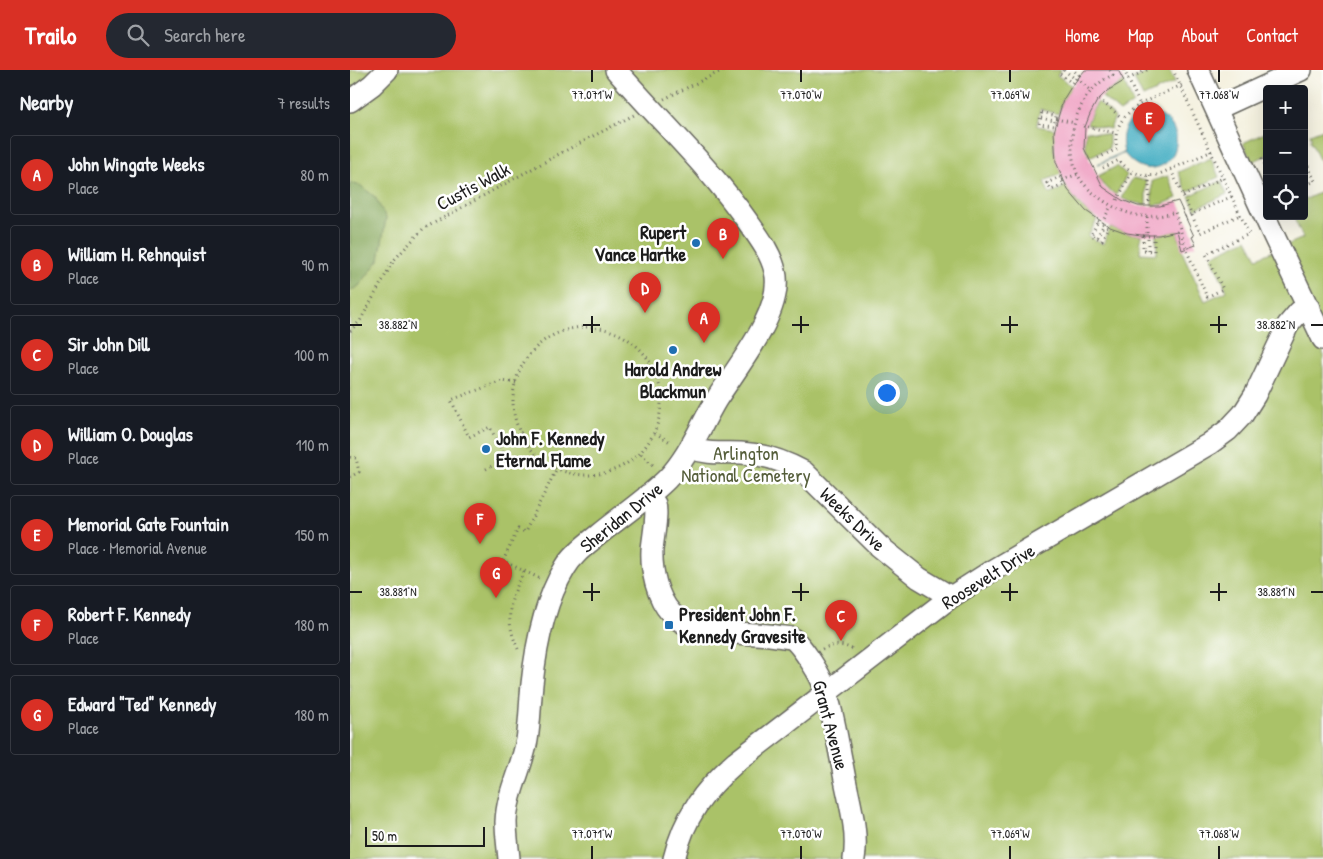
<!DOCTYPE html>
<meta charset="utf-8">
<style>
body{margin:0;font-family:"Patrick Hand",sans-serif;background:#242831;color:#f1f3f6}
.controls{position:absolute;right:15px;top:15px;display:grid;overflow:hidden;border-radius:5px;box-shadow:0 5px 20px #0002}
.controls button{width:45px;height:45px;display:grid;place-items:center;padding:0;border:0;border-bottom:1px solid #363941;background:#171b24;color:#f1f3f6;font:25px sans-serif}
.scale{position:absolute;left:15px;bottom:12px;width:120px;box-sizing:border-box;padding-left:5px;border:2px solid #1c1c1c;border-top:0;font-size:14px;line-height:18px;white-space:nowrap;color:#1c1c1c;-webkit-text-stroke:4px #fff;paint-order:stroke}
.you{position:absolute;left:536px;top:322px;width:18px;height:18px;margin:-12px;border:4px solid #fff;border-radius:50%;background:#1a73e8;box-shadow:0 0 0 8px #1a73e833}
.badge{display:grid;place-items:center;width:32px;height:32px;border-radius:50%;background:#d93025;color:#fff;font-size:16px;font-weight:700}
.pin{position:absolute;translate:-50% -41px;filter:drop-shadow(0 1px 2px #0008)}
.pin::after{content:'';position:absolute;top:26px;width:18px;height:15px;background:inherit;clip-path:polygon(0 0,100% 0,50% 100%)}
.list{margin:0;padding:0;list-style:none}
h2{display:flex;justify-content:space-between;align-items:center;height:65px;margin:0;padding:0 20px;font-size:21px}
h2 small{font-size:16px;font-weight:400;color:#9ea1a6}
.list li{display:grid;grid-template-columns:32px 1fr auto;gap:15px;align-items:center;box-sizing:border-box;height:80px;margin:0 10px 10px;padding:0 10px;border:1px solid #363941;border-radius:5px}
.list b{display:block;font-size:19px;white-space:nowrap}
.list p{margin:0;font-size:16px;white-space:nowrap;color:#9ea1a6}
.list em{font-size:16px;font-style:normal;color:#9ea1a6}
.icon{flex:none;width:28px;height:28px;fill:none;stroke:currentColor;stroke-width:2;stroke-linecap:round;stroke-linejoin:round}
.map{position:relative;flex:none;width:973px;height:789px;overflow:hidden}
header{display:flex;align-items:center;gap:30px;box-sizing:border-box;height:70px;padding:0 25px;background:#d93025;color:#fff}
header strong{font-size:24px}
nav{display:flex;gap:28px;margin-inline-start:auto;font-size:18px}
.search{width:350px;height:45px;background:#242831;display:flex;align-items:center;gap:12px;box-sizing:border-box;padding:0 18px;border-radius:28px;color:#9ea1a6;font-size:19px}
main{display:flex}
aside{flex:1;background:#171b24}
.map>svg:first-child{display:block}
.green{fill:#aac267;stroke:#636f42}
.forest{fill:#87a85c;stroke:#52623c}
.water{fill:#44aec2;stroke:#30656f}
.building{fill:#efa1c2}
.lines{fill:none;stroke-linecap:round;stroke-linejoin:round}
.minor-casing{stroke:#686760;stroke-width:24}
.path{stroke:#686760;stroke-width:3;stroke-dasharray:1 4;stroke-linecap:butt}
.minor{stroke:#fff;stroke-width:21}
.ticks{fill:none;stroke:#1c1c1c;stroke-width:2}
.poi-dot{fill:#1f6fb2;stroke:#fff;stroke-width:2}
.labels{text-anchor:middle;stroke-width:5;stroke-linejoin:round;paint-order:stroke}
.street-label{font-size:19px;fill:#1c1c1c;stroke:#fff}
.poi-label{font-size:19px;font-weight:bold;fill:#1c1c1c;stroke:#fff;text-anchor:start}
.park-label{font-size:19px;fill:#555e3a;stroke:#fff}
.ticks-label{font-size:12px;text-anchor:middle;fill:#1c1c1c;stroke:#fff;stroke-width:5;stroke-linejoin:round;paint-order:stroke}
</style>
<header>
<strong>Trailo</strong>
<div class="search"><svg class="icon" aria-label="search" viewBox="0 0 24 24"><circle cx="10" cy="10" r="6"/><path d="M15 15l6 6"/></svg>Search here</div>
<nav><a>Home</a><a>Map</a><a>About</a><a>Contact</a></nav>
</header>
<main>
<aside>
<h2>Nearby<small>7 results</small></h2>
<ul class="list">
<li><span class="badge">A</span><div><b>John Wingate Weeks</b><p>Place</p></div><em>80 m</em></li>
<li><span class="badge">B</span><div><b>William H. Rehnquist</b><p>Place</p></div><em>90 m</em></li>
<li><span class="badge">C</span><div><b>Sir John Dill</b><p>Place</p></div><em>100 m</em></li>
<li><span class="badge">D</span><div><b>William O. Douglas</b><p>Place</p></div><em>110 m</em></li>
<li><span class="badge">E</span><div><b>Memorial Gate Fountain</b><p>Place · Memorial Avenue</p></div><em>150 m</em></li>
<li><span class="badge">F</span><div><b>Robert F. Kennedy</b><p>Place</p></div><em>180 m</em></li>
<li><span class="badge">G</span><div><b>Edward &quot;Ted&quot; Kennedy</b><p>Place</p></div><em>180 m</em></li>
</ul>
</aside>
<div class="map">
<svg width="973" height="789" viewBox="0 0 973 789">
<rect width="100%" height="100%" fill="#fff"/>
<filter id="ink" filterUnits="userSpaceOnUse"><feTurbulence type="fractalNoise" baseFrequency=".02" numOctaves="2"/><feDisplacementMap in="SourceGraphic" scale="10" xChannelSelector="R" yChannelSelector="G"/><feConvolveMatrix kernelMatrix="1 2 1 2 8 2 1 2 1" color-interpolation-filters="sRGB"/></filter>
<filter id="wash" filterUnits="userSpaceOnUse"><feTurbulence type="fractalNoise" baseFrequency=".0096" numOctaves="4" result="noise"/><feDisplacementMap in="SourceGraphic" scale="20" xChannelSelector="R" yChannelSelector="G"/><feGaussianBlur stdDeviation="1.12" result="paint"/><feColorMatrix in="noise" values="0 0 0 0 0 0 0 0 0 0 0 0 0 0 0 0 0 1.4 0 .05"/><feComposite in="paint" operator="in"/></filter>
<g filter="url(#wash)">
<rect width="100%" height="100%" fill="#f4f1df"/>
<path class="green" d="M0 0H711L707 5 722 16 713 30 708 44 690 39 687 54V56L705 59 704 80 711 104 694 111 699 123 701 124 716 116 730 136 747 150 738 166 753 174 760 157 777 163 791 165 790 183 807 184 806 165 827 161 834 186 855 231 877 221 861 186 897 169 907 188 953 168 943 146H954V130L973 121V789H0Z
M803 0H819L825 12 793 27 784 9Z
M774 12 783 33 770 42 752 27 758 21Z
M748 32 765 47 760 59 737 54 742 41Z
M973 59V98L960 70 962 69 960 64Z
M736 61 759 65V78L739 87 735 76Z
M917 62V85L902 92 893 73Z
M861 88 869 107 837 122 828 102Z
M767 96 777 105 766 125 753 115 748 106Z
M818 106 827 128 813 134 802 135V111Z
M783 108 796 111V135L781 132 771 128Z
M871 111 877 124 845 139 839 126Z"/>
<path class="forest" d="M0 113 11 116 25 127 36 148 29 190 9 216 0 221Z"/>
<path class="water" d="M796 43C839 43 834 103 795 98 786 96 779 90 774 83L748 94 774 82C769 64 776 46 796 43Z"/>
<g id="blocks">
<path class="building" d="M735 0H768L774 11 757 21 747 31 740 44 735 57 734 78 753 117 772 130 788 136H810L828 131 844 166 842 167 846 175 832 180 827 161 809 165H791L777 163 760 157 736 141 718 120 706 92 704 62 713 30 721 17Z"/>
</g>
</g>
<g filter="url(#ink)">
<use href="#blocks" fill-opacity="0" stroke="#686760" stroke-width="1"/>
<g class="lines">
<g class="minor-casing">
<path id="minor" d="M848 0 922 162 973 269
M0 31 22 15 37 0
M866 39 951 0
M341 378C358 385 373 382 391 383 413 384 434 391 454 402L529 476 569 508 601 527
M298 425C300 428 303 431 305 434 308 444 303 468 302 480 301 500 307 528 321 543 346 570 394 560 426 566 431 567 437 567 441 568 450 572 468 602 472 611 483 639 487 670 493 699 498 728 509 760 504 789
M159 789C158 777 156 764 156 752 157 723 172 698 177 670 180 652 180 633 182 614 186 575 194 532 215 498 223 484 236 475 248 465 270 447 298 428 317 409 339 386 350 357 366 330 386 298 435 240 425 201 421 183 408 166 398 152 359 96 310 51 266 0
M324 789C334 747 354 720 386 692L601 527 643 500 859 374 878 360 893 344 905 325 938 255 949 242 959 238"/>
</g>
<path class="path" d="M713 0 710 4 722 13 729 5 723 0
M714 0 724 8
M760 0 763 5C728 20 713 68 727 103 731 112 739 120 747 126 770 144 797 152 825 142L836 179 857 227 873 219 856 184 899 164 823 0
M774 0 790 35
M727 8 741 21
M778 9 797 0
M314 29 373 0
M749 29 772 48
M692 42 706 46 704 56 689 54Z
M691 48 704 51
M706 49 725 53
M733 56 766 63
M917 87 912 89 917 99
M954 87 965 111 954 116
M748 88 767 79C758 40 805 28 832 15
M753 98 769 90C779 102 791 107 807 105L862 81
M821 100 850 163 890 145
M799 106V136
M710 107 714 115 701 120 697 113Z
M712 110 728 104
M833 126 873 108
M767 130 782 102
M797 147V166
M835 147 883 126
M748 151 758 157 752 170 741 165Z
M752 153 761 136
M793 166H804V181L793 180Z
M747 167 753 156
M798 180V167
M163 331a74 74 0 1 1 148 0a74 74 0 1 1-148 0Z
M0 261 10 251 44 190 73 159 209 84 284 45
M305 363 322 373
M148 373 172 362
M291 384 305 397
M0 387 6 388 9 402 0 407
M136 399 156 389 140 357 119 367 101 330 152 311 166 313
M189 508 153 491 168 459 175 462 206 400
M168 579C154 548 159 530 174 502
M472 579C483 574 494 574 504 580"/>
<use href="#minor" class="minor"/>
</g>
</g>
<path class="ticks" d="M242 0V12M451 0V12M660 0V12M869 0V12M242 246V263M451 246V263M660 246V263M869 246V263M0 255H12M233 255H250M442 255H459M651 255H668M860 255H877M961 255H973M242 513V531M451 513V531M660 513V531M869 513V531M0 522H12M233 522H250M442 522H459M651 522H668M860 522H877M961 522H973M242 776V789M451 776V789M660 776V789M869 776V789"/>
<g class="poi-dot">
<circle cx="346" cy="173" r="5"/>
<circle cx="323" cy="280" r="5"/>
<circle cx="136" cy="379" r="5"/>
<rect x="314" y="550" width="10" height="10" rx="2.5"/>
</g>
<g class="labels">
<g class="street-label">
<text transform="translate(123 116) rotate(-28)" y="7">Custis Walk</text>
<text transform="translate(271 447) rotate(-39)" y="7">Sheridan Drive</text>
<text transform="translate(503 449) rotate(44)" y="7">Weeks Drive</text>
<text transform="translate(638 506) rotate(-32)" y="7">Roosevelt Drive</text>
<text transform="translate(481 655) rotate(75)" y="7">Grant Avenue</text>
</g>
<g class="poi-label">
<text x="336" y="169" text-anchor="end">Rupert<tspan x="336" dy="22">Vance Hartke</tspan></text>
<text x="323" y="306" text-anchor="middle">Harold Andrew<tspan x="323" dy="22">Blackmun</tspan></text>
<text x="146" y="375">John F. Kennedy<tspan x="146" dy="22">Eternal Flame</tspan></text>
<text x="329" y="551">President John F.<tspan x="329" dy="22">Kennedy Gravesite</tspan></text>
</g>
<g class="park-label">
<text x="396" y="390">Arlington<tspan x="396" dy="22">National Cemetery</tspan></text>
</g>
</g>
<g class="ticks-label">
<text x="242" y="29">77.071°W</text>
<text x="451" y="29">77.070°W</text>
<text x="660" y="29">77.069°W</text>
<text x="869" y="29">77.068°W</text>
<text x="48" y="259">38.882°N</text>
<text x="926" y="259">38.882°N</text>
<text x="48" y="526">38.881°N</text>
<text x="926" y="526">38.881°N</text>
<text x="242" y="768">77.071°W</text>
<text x="451" y="768">77.070°W</text>
<text x="660" y="768">77.069°W</text>
<text x="869" y="768">77.068°W</text>
</g>
</svg>
<div class="controls">
<button>+</button>
<button>−</button>
<button><svg class="icon" aria-label="locate" viewBox="0 0 24 24"><circle cx="12" cy="12" r="6"/><path d="M12 2v4M12 18v4M2 12h4M18 12h4"/></svg></button>
</div>
<div class="scale">50 m</div>
<div class="you"></div>
<div class="pin badge" style="left:354px;top:273px">A</div>
<div class="pin badge" style="left:373px;top:189px">B</div>
<div class="pin badge" style="left:491px;top:571px">C</div>
<div class="pin badge" style="left:295px;top:243px">D</div>
<div class="pin badge" style="left:799px;top:73px">E</div>
<div class="pin badge" style="left:130px;top:474px">F</div>
<div class="pin badge" style="left:146px;top:528px">G</div>
</div>
</main>
